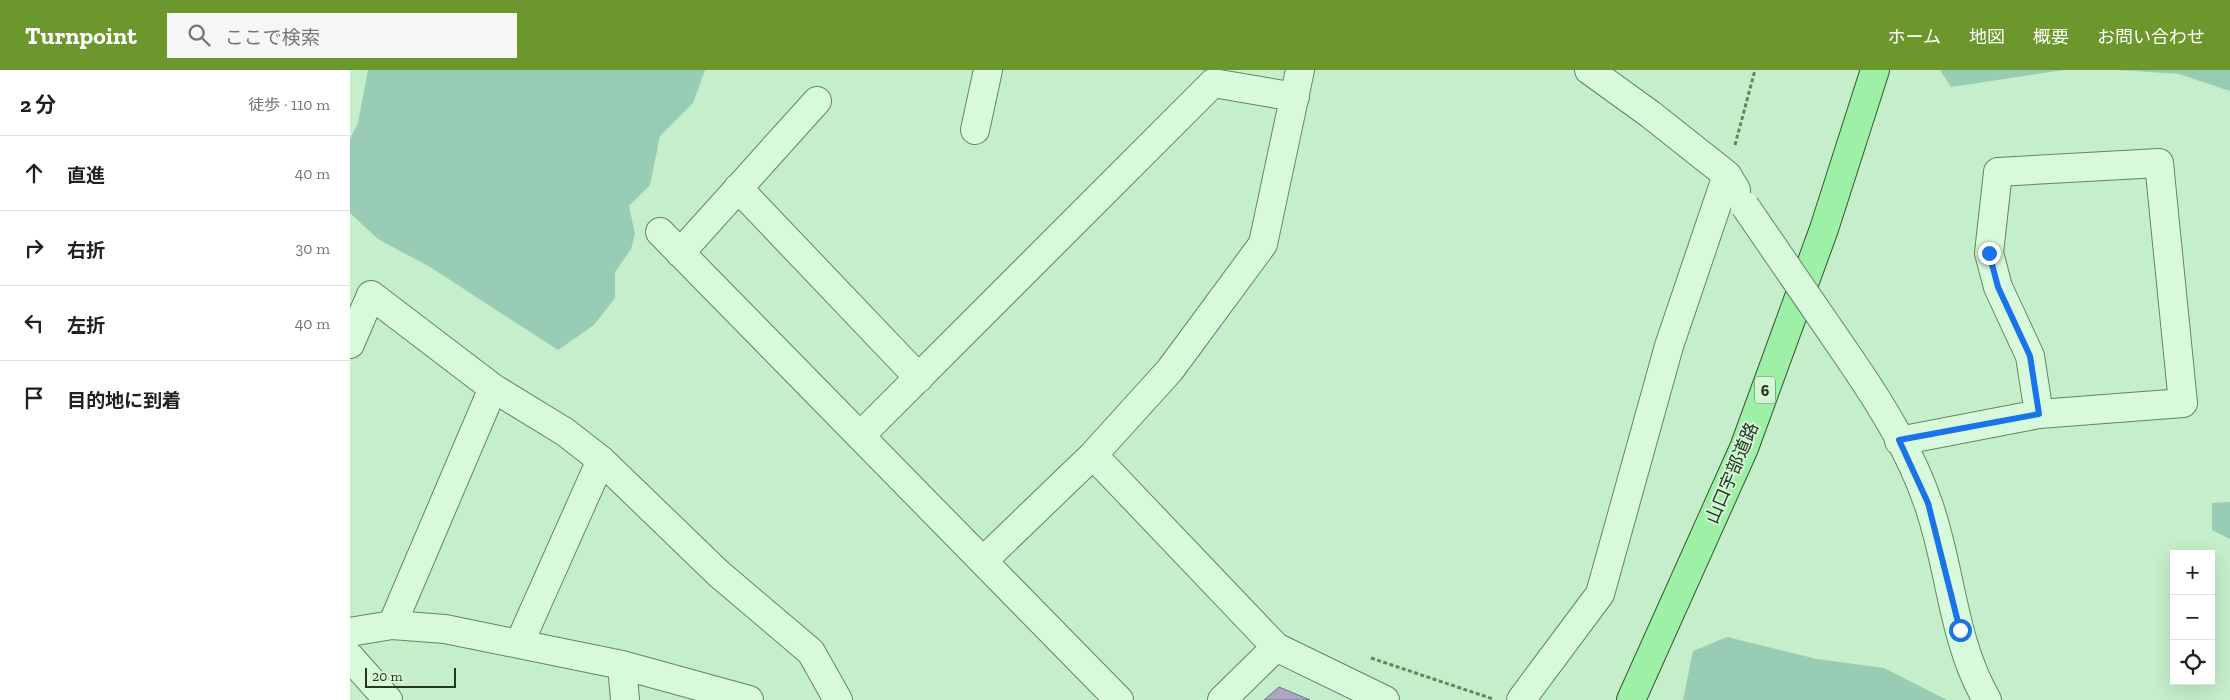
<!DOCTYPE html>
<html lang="ja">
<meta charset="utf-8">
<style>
body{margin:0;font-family:"Zilla Slab","Noto Sans JP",serif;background:#f6f6f6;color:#202124}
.controls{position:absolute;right:15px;bottom:15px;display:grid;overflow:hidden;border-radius:0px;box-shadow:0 5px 20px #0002}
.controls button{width:45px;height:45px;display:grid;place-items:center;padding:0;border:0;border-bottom:1px solid #e0e0e0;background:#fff;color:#202124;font:25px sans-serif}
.scale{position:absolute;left:15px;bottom:12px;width:91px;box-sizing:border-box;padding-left:5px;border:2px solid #22391f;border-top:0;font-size:14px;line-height:18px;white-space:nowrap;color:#22391f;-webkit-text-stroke:4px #d5f5d9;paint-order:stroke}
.stop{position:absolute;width:15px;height:15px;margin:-11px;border:4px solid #1a73e8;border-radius:50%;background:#fff}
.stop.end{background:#1a73e8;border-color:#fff;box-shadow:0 1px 5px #0008}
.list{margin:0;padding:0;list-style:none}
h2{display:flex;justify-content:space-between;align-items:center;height:65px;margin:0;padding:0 20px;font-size:21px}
h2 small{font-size:16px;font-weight:400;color:#757577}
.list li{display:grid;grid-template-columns:32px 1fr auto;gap:15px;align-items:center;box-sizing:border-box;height:75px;padding:0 20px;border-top:1px solid #e0e0e0}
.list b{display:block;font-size:19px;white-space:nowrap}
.list em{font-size:16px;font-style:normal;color:#757577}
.icon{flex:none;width:28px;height:28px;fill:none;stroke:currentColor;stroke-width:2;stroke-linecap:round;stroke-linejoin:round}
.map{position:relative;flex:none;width:1880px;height:630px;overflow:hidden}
header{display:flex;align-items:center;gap:30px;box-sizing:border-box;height:70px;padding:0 25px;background:#6c972c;color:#fff}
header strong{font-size:24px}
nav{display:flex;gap:28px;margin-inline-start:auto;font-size:18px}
.search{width:350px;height:45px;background:#f6f6f6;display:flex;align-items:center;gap:12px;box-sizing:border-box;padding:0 18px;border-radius:0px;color:#757577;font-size:19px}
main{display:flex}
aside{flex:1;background:#fff}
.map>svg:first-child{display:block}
.green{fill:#99ccb4}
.water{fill:#aaa7c1;stroke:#736d90}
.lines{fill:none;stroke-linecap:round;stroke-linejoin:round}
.minor-casing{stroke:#5e895b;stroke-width:30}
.major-casing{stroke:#34572f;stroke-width:30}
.path{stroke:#5e895b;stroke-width:3;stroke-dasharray:4 2.5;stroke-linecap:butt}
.minor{stroke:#d9f9dc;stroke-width:28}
.major{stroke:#9ef0a6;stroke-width:28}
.minor-bridge-casing{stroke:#5e895b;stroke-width:30;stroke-linecap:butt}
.minor-bridge{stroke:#d9f9dc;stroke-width:28}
.route{stroke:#1a73e8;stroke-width:6}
.labels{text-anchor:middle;stroke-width:4;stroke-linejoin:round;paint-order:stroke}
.shield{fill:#d5f5d9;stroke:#587157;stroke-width:1}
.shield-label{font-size:16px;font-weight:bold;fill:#22391f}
.street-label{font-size:18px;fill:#22391f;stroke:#d5f5d9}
</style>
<header>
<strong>Turnpoint</strong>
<div class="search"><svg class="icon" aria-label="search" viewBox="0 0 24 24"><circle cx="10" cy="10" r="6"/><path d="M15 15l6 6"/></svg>ここで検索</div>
<nav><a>ホーム</a><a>地図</a><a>概要</a><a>お問い合わせ</a></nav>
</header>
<main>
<aside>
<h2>2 分<small>徒歩 · 110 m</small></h2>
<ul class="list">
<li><svg class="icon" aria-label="ahead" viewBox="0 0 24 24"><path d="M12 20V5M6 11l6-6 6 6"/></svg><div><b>直進</b></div><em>40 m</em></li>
<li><svg class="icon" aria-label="right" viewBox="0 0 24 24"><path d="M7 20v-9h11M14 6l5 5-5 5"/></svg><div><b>右折</b></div><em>30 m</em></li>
<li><svg class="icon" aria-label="left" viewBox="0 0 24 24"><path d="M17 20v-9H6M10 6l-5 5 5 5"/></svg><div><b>左折</b></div><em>40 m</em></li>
<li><svg class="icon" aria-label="arrive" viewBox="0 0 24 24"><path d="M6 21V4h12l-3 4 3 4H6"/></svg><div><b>目的地に到着</b></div></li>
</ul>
</aside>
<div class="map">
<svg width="1880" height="630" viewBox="0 0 1880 630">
<rect width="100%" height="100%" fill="#c5eeca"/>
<path class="green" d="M18 0H355L343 33 310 66 300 115 279 136 285 164 281 179 265 202V228L244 255 208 280 80 197 28 169 0 143V69L8 53Z
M1590 0H1714L1601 17Z
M1768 0H1880V21L1829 4Z
M1880 432V469L1862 460V433Z
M1377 567 1467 589 1534 598 1597 630H1333L1343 581Z"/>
<path class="water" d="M929 617 960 630H914Z"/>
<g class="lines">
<g class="minor-casing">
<path id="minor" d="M1239 0 1300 44 1377 105 1386 120
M625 60 638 0
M388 118 569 308
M310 162 769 630
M330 183 467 31
M0 274 21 225 143 318 215 362 251 390 368 503 461 582 488 630
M1502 292C1532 336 1561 383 1578 433 1601 497 1602 570 1637 630
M510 366 863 13 945 27
M1549 371 1689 344 1833 333 1809 93 1648 102 1639 183 1648 217 1680 286 1689 344
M743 385 926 577 1035 630
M634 490 743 385 820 300 913 174 950 0
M42 555 143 318
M0 562 42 555 95 559 272 595 399 630
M170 572 251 390
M0 587 38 630
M272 595 275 630
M872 630 926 577
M1171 630 1250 524 1319 276 1377 105"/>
</g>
<g class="major-casing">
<path id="major" d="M1281 630 1394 378 1474 159 1525 0"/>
</g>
<path class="path" d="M1385 75 1405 0
M1021 588 1143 629"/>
<use href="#minor" class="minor"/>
<use href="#major" class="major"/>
<g class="minor-bridge-casing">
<path id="minor-bridge" d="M1395 136 1502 292"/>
</g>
<use href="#minor-bridge" class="minor-bridge"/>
</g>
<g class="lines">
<path class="route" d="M1610 560 1578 433 1549 370 1689 344 1680 286 1648 217 1639 183"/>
</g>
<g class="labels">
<rect class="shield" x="1405" y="306.5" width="20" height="27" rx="4"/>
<g class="shield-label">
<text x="1415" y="326">6</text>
</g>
<g class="street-label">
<text transform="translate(1382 403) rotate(-67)" y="6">山口宇部道路</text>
</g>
</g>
</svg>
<div class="controls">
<button>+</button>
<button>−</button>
<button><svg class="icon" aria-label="locate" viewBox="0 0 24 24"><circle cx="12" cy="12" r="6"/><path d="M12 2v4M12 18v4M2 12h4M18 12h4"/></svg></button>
</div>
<div class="scale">20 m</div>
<div class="stop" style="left:1610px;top:560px"></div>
<div class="stop end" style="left:1639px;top:183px"></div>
</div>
</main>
